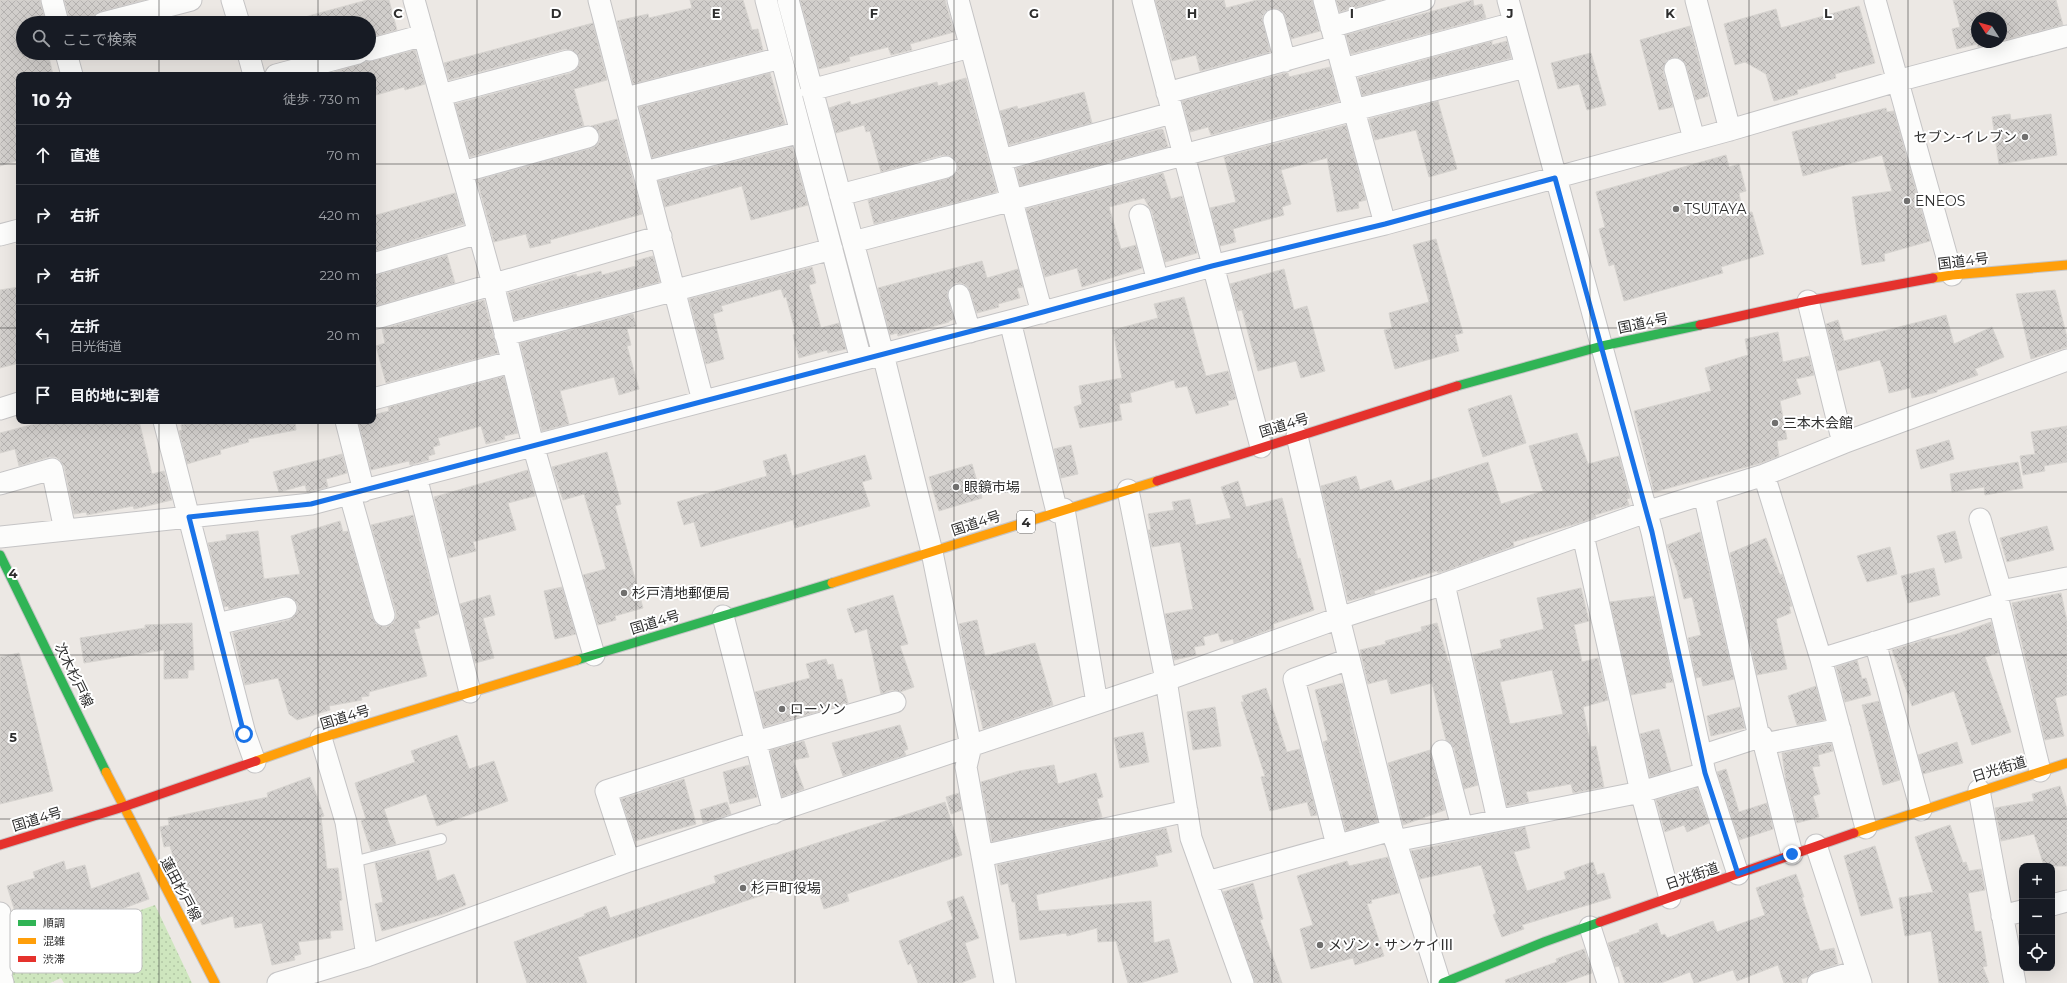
<!DOCTYPE html>
<html lang="ja">
<meta charset="utf-8">
<style>
body{margin:0;font-family:Montserrat,"Noto Sans JP",sans-serif;background:#242831;color:#f1f3f6}
.controls{position:absolute;right:12px;bottom:12px;display:grid;overflow:hidden;border-radius:8px;box-shadow:0 4px 16px #0002}
.controls button{width:36px;height:36px;display:grid;place-items:center;padding:0;border:0;border-bottom:1px solid #363941;background:#171b24;color:#f1f3f6;font:20px sans-serif}
.compass{position:absolute;left:1971px;top:12px;width:36px;height:36px;border-radius:50%;background:#171b24;box-shadow:0 4px 16px #0002;rotate:306deg}
.stop{position:absolute;width:12px;height:12px;margin:-9px;border:3px solid #1a73e8;border-radius:50%;background:#fff}
.stop.end{background:#1a73e8;border-color:#fff;box-shadow:0 1px 4px #0008}
.list{margin:0;padding:0;list-style:none}
h2{display:flex;justify-content:space-between;align-items:center;height:52px;margin:0;padding:0 16px;font-size:17px}
h2 small{font-size:13px;font-weight:400;color:#9ea1a6}
.list li{display:grid;grid-template-columns:26px 1fr auto;gap:12px;align-items:center;box-sizing:border-box;height:60px;padding:0 16px;border-top:1px solid #363941}
.list b{display:block;font-size:15px;white-space:nowrap}
.list p{margin:0;font-size:13px;white-space:nowrap;color:#9ea1a6}
.list em{font-size:13px;font-style:normal;color:#9ea1a6}
.icon{flex:none;width:22px;height:22px;fill:none;stroke:currentColor;stroke-width:2;stroke-linecap:round;stroke-linejoin:round}
.map{position:relative;flex:none;width:2067px;height:983px;overflow:hidden}
.search{position:absolute;background:#171b24;box-shadow:0 4px 16px #0002;left:16px;top:16px;width:360px;height:44px;display:flex;align-items:center;gap:10px;box-sizing:border-box;padding:0 14px;border-radius:22px;color:#9ea1a6;font-size:15px}
.panel{position:absolute;background:#171b24;box-shadow:0 4px 16px #0002;left:16px;top:72px;width:360px;height:352px;border-radius:8px}
.map>svg:first-child{display:block}
.grass{fill:url(#grass-dots)}
.building{fill:url(#building-cross-hatch);stroke:#d7d4d0;fill-rule:evenodd}
.lines{fill:none;stroke-linecap:round;stroke-linejoin:round}
.lane-casing{stroke:#c5c4c5;stroke-width:12}
.street-casing{stroke:#c5c4c5;stroke-width:23}
.fast-casing{stroke:#c5c4c5;stroke-width:11}
.slow-casing{stroke:#c5c4c5;stroke-width:11}
.jam-casing{stroke:#c5c4c5;stroke-width:11}
.lane{stroke:#fcfcfb;stroke-width:10}
.street{stroke:#fcfcfb;stroke-width:21}
.fast{stroke:#30b455;stroke-width:9}
.slow{stroke:#ff9f0a;stroke-width:9}
.jam{stroke:#e5322d;stroke-width:9}
.route{stroke:#1a73e8;stroke-width:5}
.grid{fill:none;stroke:#2e2e2e;stroke-width:1;stroke-opacity:0.55}
.poi-dot{fill:#706f6e;stroke:#fff;stroke-width:1.5}
.labels{text-anchor:middle;stroke-width:4;stroke-linejoin:round;paint-order:stroke}
.shield{fill:#fff;stroke:#6d6d6d;stroke-width:1}
.shield-label{font-size:13px;font-weight:bold;fill:#2e2e2e}
.poi-label{font-size:14px;fill:#2e2e2e;stroke:#fff;text-anchor:start}
.street-label{font-size:14px;fill:#2e2e2e;stroke:#fff}
.key{fill:#fff;stroke:#c0c0c0;stroke-width:1}
.key-label{font-size:11px;fill:#2e2e2e}
.grid-label{font-size:13px;text-anchor:middle;font-weight:bold;fill:#2e2e2e;stroke:#fff;stroke-width:4;stroke-linejoin:round;paint-order:stroke}
</style>
<div class="map">
<svg width="2067" height="983" viewBox="0 0 2067 983">
<defs>
<pattern id="grass-dots" width="8" height="8" patternUnits="userSpaceOnUse"><rect width="8" height="8" fill="#cee6be"/><path d="M2 2h.1M6 6h.1" fill="none" stroke="#b1c6a4" stroke-width="1.8" stroke-linecap="round"/></pattern>
<pattern id="building-cross-hatch" width="8" height="8" patternUnits="userSpaceOnUse"><rect width="8" height="8" fill="#d1cecb"/><path d="M0 0l8 8M0 8l8-8" fill="none" stroke="#b4b1af"/></pattern>
</defs>
<rect width="100%" height="100%" fill="#ece8e4"/>
<path class="grass" d="M155 905 192 983H64L61 978 50 983H13L10 972V956Z"/>
<path class="building" d="M0 0H40L46 23H23V53H48L53 75H19V160L0 166Z
M64 0H144L100 12 94 15 91 23H74L73 19 70 20Z
M367 0H389L397 30 369 38V23H283Z
M690 0H743L752 30 758 29 763 50 633 84 617 21 648 14 649 18 692 8Z
M800 0H945L954 32 910 44 912 50 891 55 888 47 849 57 850 61 819 69Z
M1155 0H1224L1226 8 1257 0H1312L1320 31 1291 39 1283 12 1277 9H1271L1265 12 1262 17 1270 52 1200 71 1196 55 1172 61Z
M1336 0H1381L1340 12Z
M1473 0 1474 6 1482 4 1486 18 1351 54 1346 35Z
M1953 0H2056L2063 25 2001 41V18H1977V42H1997L1978 47 1977 44 1957 49 1952 29 1960 27Z
M1859 6 1875 63 1835 74 1836 78 1797 90 1798 94 1774 101 1766 74 1745 62 1735 65 1724 24 1776 9 1781 28Z
M593 23 607 80 574 89 584 126 470 157 455 104 571 73 576 70 579 64V58L571 50 565 49 449 80 444 63Z
M1690 26 1708 96 1696 100 1686 66 1678 58H1672L1666 61 1663 72 1673 107 1659 110 1640 40Z
M1492 41V45L1507 41 1511 58 1362 96 1358 78Z
M415 50 425 84 405 90 404 87 376 95 373 75H335L334 72 366 62Z
M1591 53 1606 105 1587 110 1579 84 1558 89 1551 63Z
M1330 67 1339 101 1211 135 1208 127 1190 132 1182 101 1285 73H1288L1289 77Z
M770 73 785 124 652 158 639 107Z
M966 78 997 192 874 224 868 200 949 178 957 171V164L950 156 943 155 881 172 870 131 866 132 864 125 836 133 829 108 850 101 851 105 937 82 938 86Z
M1084 92 1092 123 1009 145 1000 111 1017 106 1018 109Z
M1438 101 1457 169 1429 177 1416 130 1375 140 1369 119Z
M1886 108 1887 112 1894 111 1930 241 1884 254 1885 261 1862 265 1852 197 1892 191 1882 155 1803 176 1792 132Z
M2010 114 2011 120 2051 114 2057 155 1999 164 1992 117Z
M617 119 642 214 550 240 551 243 530 248 526 234 494 242 477 180 592 148 597 145 600 140 599 133 591 126Z
M1346 125 1366 200 1358 202 1359 208 1337 212 1327 158 1281 170 1291 204 1282 207 1284 215 1233 229 1236 242 1220 246 1210 208 1236 202 1224 157Z
M1161 129 1163 130 1168 147 1020 186 1016 168Z
M792 147 808 205 751 220 742 186 665 207 658 181Z
M1726 155 1729 167 1739 164 1746 191 1739 193 1743 213 1752 212 1764 254 1721 267 1723 273 1624 301 1614 264 1609 266 1599 229 1605 227 1596 192Z
M1163 173 1171 199 1182 196 1197 253 1165 262 1152 212 1144 198 1109 207 1121 249 1136 245 1142 268 1082 287 1077 268 1045 277 1026 209Z
M455 193 464 224 373 252V216Z
M1436 239 1463 333 1455 335 1459 351 1395 369 1384 330 1392 328 1389 313 1429 302 1413 245Z
M447 255 455 283 373 307V276Z
M653 256 660 282 514 320 508 293 576 274 577 277 601 271 602 275 636 266 635 261Z
M982 261 987 278 1018 269 1023 287 1017 288 1020 298 998 304 999 307 977 313 968 287 962 283H956L951 286 947 293 954 319 949 321V322L898 336 897 333 890 335 878 288Z
M812 267 816 283 809 285 821 328 839 323 846 349 828 353 827 350 799 358 793 335 796 334 786 297 784 298 781 289 721 306 723 311 713 314 724 359 706 364 689 299Z
M1284 269 1294 310 1307 306 1325 371 1301 378 1296 361 1258 371 1242 310 1238 311 1230 284Z
M19 287V363L0 368V290Z
M2055 290 2067 337V347L2031 359 2016 294Z
M1184 297 1206 376 1228 371 1236 399 1227 401 1229 405 1196 414 1187 386 1176 388 1174 380 1130 393 1132 402 1119 404 1122 420 1080 428 1074 407 1082 404 1079 386 1122 378 1113 330 1158 318 1154 304Z
M484 300 498 353 386 383 376 346 385 343 382 329Z
M633 314 636 326 627 329 631 345 627 346 639 389 619 395 614 377 560 391 569 424 542 431 520 343Z
M1946 315 1954 344 1992 327 2004 357 1975 369 1978 375 1937 390V392L1912 398 1910 388 1889 393 1883 367H1882L1880 360 1838 371 1826 324 1838 320 1844 341Z
M1778 332 1783 362 1809 356 1814 375 1796 379 1801 394 1780 401 1787 439 1777 441 1779 456 1761 463 1654 492 1634 411 1711 391 1705 368 1748 355 1745 339Z
M504 376 518 433 504 436 505 439 486 444 481 426 438 438 440 445 433 447 435 454 428 456 429 460 410 465 409 461 371 470 358 421H373V415L389 411 388 407Z
M1511 395 1526 443 1483 457 1468 409Z
M46 421H139L152 474 164 471 172 500 134 509 133 506 87 515 86 512 74 514 64 466 60 460 56 457H49L19 466 15 449 0 453V433Z
M196 421H295L296 430 248 439 249 442 220 450 221 454 187 464 179 431 182 430 181 425Z
M2067 426V462L2044 466 2045 471 2023 475 2020 456 2035 454 2031 432Z
M1577 433 1588 464 1619 456 1630 498 1627 499 1629 505 1595 515 1596 517 1579 523 1513 542 1514 546 1448 570 1438 573 1437 571 1374 591 1375 594 1348 601 1321 486 1356 476 1360 490 1391 480 1395 491 1488 462 1501 504 1543 491 1529 446Z
M1949 440 1954 459 1921 469 1916 450Z
M1071 445 1078 474 1061 478 1054 449Z
M607 452 621 504 615 506 643 608 615 616 616 620 598 625 583 575 606 569 584 494 563 500 552 467Z
M342 454 347 473 326 479 328 487 307 492 305 485 279 492 273 472Z
M786 454 792 476 865 455 872 479 862 482 870 506 795 528 793 520 701 547 694 522 684 525 677 502 767 476 763 461Z
M2018 462 2023 488 1985 495 1984 487 1952 492 1950 474Z
M972 464 982 498 939 511 929 477Z
M528 470 535 496 508 503 516 530 473 542 476 551 449 558 434 497Z
M1238 481 1246 507 1282 498 1298 559 1300 558 1314 610 1273 624 1274 628 1234 643 1233 639 1221 642 1218 633 1203 637 1205 645 1194 647 1196 655 1174 660 1165 614 1193 609 1180 542 1152 547 1148 530H1151L1148 514 1174 510 1172 502 1190 499 1196 525 1231 518 1221 487Z
M413 515 438 614 418 621 420 628 414 629 427 676 369 692V696L361 697 362 700 329 706 330 710 297 720 289 714 278 678 245 685 233 633 289 620 297 612 298 605 294 600 284 596 229 609 228 606 224 607 208 543 227 540 226 535 258 531 264 579 300 574 291 536 340 521 343 532 348 531 373 619 376 624 387 627 393 623 396 618V612L371 525Z
M2047 526 2054 550 2007 562 2000 538Z
M1955 531 1962 558 1945 563 1937 536Z
M1700 532 1734 679 1703 686 1701 677 1696 678 1688 638 1701 635 1692 597 1684 599 1677 570 1667 545Z
M1766 538 1780 575 1782 574 1792 606 1789 607 1791 613 1776 619 1787 669 1757 675 1730 553Z
M1890 547 1897 574 1867 582 1857 556Z
M1934 568 1940 595 1908 603 1901 576Z
M562 587 576 634 555 639 544 591Z
M1581 588 1589 621 1574 625 1582 662 1598 658 1608 700 1583 707 1591 747 1596 746 1604 787 1573 793 1571 784 1526 792 1529 802 1507 806 1473 655 1502 648 1500 640 1544 629 1537 598ZM1552 670 1563 714 1510 724 1500 682Z
M2061 593 2067 621V695L2055 698 2064 736 2045 740 2012 603Z
M490 595 495 615 483 618 494 658 475 663 460 604Z
M893 595 908 644 900 646 914 687 900 692 892 690 881 694 867 629 855 633 847 609Z
M1654 596 1673 682 1665 683 1666 688 1631 695 1610 602Z
M977 620 985 656 1035 643 1053 705 983 729 974 690H972L959 624Z
M1991 622 1999 653 1985 657 2011 732 1972 745 1954 691 1912 706 1892 650 1931 638V640L1957 634Z
M192 623 194 670H188V678L164 679V650L84 663 80 638 145 628V625Z
M1437 623 1448 661H1449L1478 785 1464 789 1454 748 1446 740 1432 683 1391 694 1387 679 1368 684 1360 650 1386 644 1385 641 1422 631 1421 627Z
M19 653 53 791 0 804V657Z
M826 659 828 665 833 664 837 680 842 679 848 703 764 727 755 692 810 678 806 664Z
M1857 660 1862 679 1866 678 1871 695 1845 702 1836 667Z
M1343 683 1351 716H1350L1378 822 1346 831 1323 742 1328 740 1315 690Z
M1816 686 1825 720 1797 725 1788 696Z
M1266 688 1287 752 1300 749 1317 815 1311 816 1307 802 1270 811 1261 777 1265 776 1241 702H1244L1242 696Z
M1879 701 1900 780 1883 785 1862 705Z
M1215 707 1221 746 1193 750 1187 712Z
M1740 707 1745 728 1711 736 1707 716Z
M900 725 908 749 904 751 906 755 843 776 832 743Z
M1659 729 1671 771 1650 777 1640 734Z
M1143 732 1149 762 1120 768 1114 738Z
M457 735 469 769 494 761 508 801 437 826 426 794 384 809 396 844 371 851 361 821 366 819 355 783 415 762 411 751Z
M804 741 809 757 793 760 804 789 782 797 770 750Z
M1957 742 1963 763 1923 774 1918 755Z
M1831 743 1833 751 1818 755 1820 766 1812 767 1820 794 1813 796 1819 817 1797 823 1786 782 1782 753Z
M1430 750 1445 810 1403 825 1388 763Z
M749 765 757 797 730 804 723 772Z
M1054 765 1058 784 1096 773 1103 797 1097 799 1102 817 992 842 981 782 1019 771Z
M1726 769 1739 812 1767 803 1773 829 1739 840 1717 772Z
M310 777 324 816 321 817 327 869 338 868 342 900 339 901 343 930 330 931 331 938 298 942 301 954 294 956 295 960 272 965 262 923 235 928 233 916 202 925 196 907 193 908 186 881 181 883 170 846 164 847 160 827 169 825 168 818 268 797 267 793Z
M684 779 696 824 635 841 621 799Z
M2060 786 2067 809V866H2044L2034 834 2001 841 1995 808 2034 801 2032 794Z
M1697 788 1709 823 1687 832 1684 825 1665 832 1656 800Z
M959 793 962 810 951 814 946 797Z
M727 802 731 814 703 823 700 810Z
M945 802 962 855 847 894 849 901 824 909 814 878 578 957 587 983H527L514 942 585 916 584 914 606 906 610 918 716 883 714 876Z
M1950 825 1963 863 1966 862 1969 871 1981 869 1985 890 1968 893 1975 932 1981 931 1987 966 1983 967 1989 983H1939L1931 931 1905 936 1899 898 1933 892 1915 837Z
M1525 827 1530 848 1514 852 1527 891 1566 879 1564 872 1593 862 1597 875 1604 873 1611 898 1522 925 1524 929 1502 937 1493 915 1496 913 1481 865 1420 879 1411 851Z
M1166 828 1172 852 1155 856 1158 866 1036 895 1039 911 1151 901 1154 943 1169 939 1178 972 1140 983H1128L1116 941 1098 942 1097 928 1067 936 1066 933 1020 940 1015 902H1012L1008 883 1001 885 997 865Z
M1875 846 1893 908 1861 916 1844 856Z
M429 850 437 881 454 874 466 905 443 914 382 931 375 904 383 902 375 863Z
M1388 857 1399 893 1371 900 1372 903 1367 904 1384 956 1355 965 1353 958 1311 969 1300 929 1313 925 1297 876 1347 861 1349 866Z
M64 861 66 870 85 865 91 889 139 872 149 899 25 944 7 886 35 878 33 872Z
M1796 874 1804 897H1802L1820 951 1834 948 1838 964 1814 972 1808 977 1801 979 1802 983H1784L1778 965 1737 981 1733 970 1696 983H1694L1690 972 1661 983H1625L1619 966 1615 967 1608 943 1640 932 1639 930 1657 923 1661 935 1665 934 1667 938 1713 921 1717 932 1765 915 1756 888Z
M1253 883 1263 919 1260 920 1282 983H1255L1223 892Z
M963 896 979 938 965 943 976 977 961 983H918L911 963 908 965 899 941 953 919 947 902Z
M1584 949 1592 973 1564 983H1506L1505 980 1557 962 1556 959Z"/>
<g class="lines">
<g class="lane-casing">
<path id="lane" d="M353 862 441 839"/>
</g>
<g class="street-casing">
<path id="street" d="M52 0 58 23
M232 0 239 23
M414 0 493 284 533 445 594 655
M599 0 703 401
M766 0 861 360
M788 0 883 354 932 552 971 746 966 767 1005 983
M958 0 1042 313
M1143 0 1261 447
M1324 0 1385 224
M1508 0 1652 532 1705 773 1738 874
M1696 0 1730 130
M1875 0 1952 275
M1274 20 1285 61
M103 23 191 0
M1331 27 1424 0
M369 50 424 35
M66 53 72 75
M248 53 254 75
M1343 69 1514 23
M1675 69 1694 139
M276 75 358 53
M811 90 970 47
M1167 93 1336 46
M441 95 568 61
M626 98 781 58
M1001 160 1172 113
M462 172 588 137
M645 172 801 132
M840 195 946 167
M1140 215 1158 281
M0 235 19 230
M853 242 1354 110 1526 67
M373 264 479 233
M959 295 970 332
M1808 301 1843 443
M373 319 661 236
M1010 321 1057 512
M505 335 832 249
M373 399 511 362
M0 409 19 403
M164 421 245 734 255 762
M346 421 364 491
M1297 436 1339 618 1392 830 1440 983
M1764 475 1821 659 1866 828
M416 476 470 692
M0 484 52 469 65 530
M1128 490 1166 680 1191 838 1243 983
M1704 494 1759 737
M350 495 384 615
M1064 509 1097 703
M1980 519 2001 591 2067 578
M1583 535 1641 792 1670 898
M0 537 311 504 1010 321 1212 266 1385 224 1730 130 1897 81 2067 36
M1444 584 1498 820
M723 616 774 813
M217 624 286 608
M1875 642 1921 810
M1821 659 1999 604 2040 771
M321 738 346 822 367 956
M1764 744 1840 729
M1442 751 1462 827
M1701 756 1762 736 1792 854
M1979 790 2015 983
M1395 841 1641 792 1705 773
M1337 845 1294 679 1349 659
M1816 845 1861 983
M982 856 1187 811
M629 861 606 791 756 742 895 702
M1207 882 1392 830
M2052 905 2067 901
M0 913 5 948 1 976 3 983
M2002 916 2022 911
M1590 927 1608 983
M278 983 367 956 629 861 1166 680 1339 618 1444 584 1646 512 1764 475 1843 443 2067 360
M1818 983 1857 971"/>
</g>
<g class="fast-casing">
<path id="fast" d="M1457 386 1602 346 1700 325
M0 555 106 772
M577 660 832 583
M1443 983 1544 942 1600 922"/>
</g>
<g class="slow-casing">
<path id="slow" d="M1933 278 1952 275 2067 265
M832 583 1157 481
M256 761 321 738 577 660
M106 772 215 983
M1854 833 2067 763"/>
</g>
<g class="jam-casing">
<path id="jam" d="M1700 325 1808 301 1933 278
M1157 481 1457 386
M0 845 123 807 256 761
M1600 922 1854 833"/>
</g>
<use href="#lane" class="lane"/>
<use href="#street" class="street"/>
<use href="#fast" class="fast"/>
<use href="#slow" class="slow"/>
<use href="#jam" class="jam"/>
</g>
<g class="lines">
<path class="route" d="M244 734 189 517 311 504 1010 321 1212 266 1385 224 1555 178 1652 532 1705 773 1738 874 1792 854"/>
</g>
<path class="grid" d="M159 0V23M318 0V23M477 0V983M636 0V983M795 0V983M954 0V983M1113 0V983M1272 0V983M1431 0V983M1590 0V983M1749 0V983M1908 0V983M159 53V75M318 53V75M0 164H19M373 164H2067M0 328H19M373 328H2067M159 421V983M318 421V983M0 492H2067M0 655H2067M0 819H2067"/>
<g class="poi-dot">
<circle cx="2025" cy="137" r="4"/>
<circle cx="1907" cy="201" r="4"/>
<circle cx="1676" cy="209" r="4"/>
<circle cx="1775" cy="423" r="4"/>
<circle cx="956" cy="487" r="4"/>
<circle cx="624" cy="593" r="4"/>
<circle cx="782" cy="709" r="4"/>
<circle cx="743" cy="888" r="4"/>
<circle cx="1320" cy="945" r="4"/>
</g>
<g class="labels">
<rect class="shield" x="1017" y="511" width="18" height="22" rx="3"/>
<g class="shield-label">
<text x="1026" y="527">4</text>
</g>
<g class="poi-label">
<text x="2017" y="142" text-anchor="end">セブン-イレブン</text>
<text x="1915" y="206">ENEOS</text>
<text x="1684" y="214">TSUTAYA</text>
<text x="1783" y="428">三本木会館</text>
<text x="964" y="492">眼鏡市場</text>
<text x="632" y="598">杉戸清地郵便局</text>
<text x="790" y="714">ローソン</text>
<text x="751" y="893">杉戸町役場</text>
<text x="1328" y="950">メゾン・サンケイⅢ</text>
</g>
<g class="street-label">
<text transform="translate(1963 261) rotate(-7)" y="5">国道4号</text>
<text transform="translate(1643 323) rotate(-12)" y="5">国道4号</text>
<text transform="translate(1284 425) rotate(-17)" y="5">国道4号</text>
<text transform="translate(976 523) rotate(-18)" y="5">国道4号</text>
<text transform="translate(655 622) rotate(-17)" y="5">国道4号</text>
<text transform="translate(74 675) rotate(64)" y="5">次木杉戸線</text>
<text transform="translate(345 717) rotate(-17)" y="5">国道4号</text>
<text transform="translate(1999 769) rotate(-17)" y="5">日光街道</text>
<text transform="translate(37 819) rotate(-17)" y="5">国道4号</text>
<text transform="translate(1692 876) rotate(-19)" y="5">日光街道</text>
<text transform="translate(181 889) rotate(62)" y="5">蓮田杉戸線</text>
</g>
</g>
<rect x="10" y="909" width="132" height="64" rx="6" class="key"/>
<rect x="18" y="920" width="18" height="6" fill="#30b455"/>
<rect x="18" y="938" width="18" height="6" fill="#ff9f0a"/>
<rect x="18" y="956" width="18" height="6" fill="#e5322d"/>
<g class="key-label">
<text x="43" y="927">順調</text>
<text x="43" y="945">混雑</text>
<text x="43" y="963">渋滞</text>
</g>
<g class="grid-label">
<text x="398" y="18">C</text>
<text x="556" y="18">D</text>
<text x="716" y="18">E</text>
<text x="874" y="18">F</text>
<text x="1034" y="18">G</text>
<text x="1192" y="18">H</text>
<text x="1352" y="18">I</text>
<text x="1510" y="18">J</text>
<text x="1670" y="18">K</text>
<text x="1828" y="18">L</text>
<text x="13" y="578">4</text>
<text x="13" y="742">5</text>
</g>
</svg>
<div class="controls">
<button>+</button>
<button>−</button>
<button><svg class="icon" aria-label="locate" viewBox="0 0 24 24"><circle cx="12" cy="12" r="6"/><path d="M12 2v4M12 18v4M2 12h4M18 12h4"/></svg></button>
</div>
<svg class="compass" viewBox="-18 -18 36 36"><path d="M0-13l5 13h-10z" fill="#e53935"/><path d="M0 13l5-13h-10z" fill="#9ea1a6"/></svg>
<div class="stop" style="left:244px;top:734px"></div>
<div class="stop end" style="left:1792px;top:854px"></div>
<div class="search"><svg class="icon" aria-label="search" viewBox="0 0 24 24"><circle cx="10" cy="10" r="6"/><path d="M15 15l6 6"/></svg>ここで検索</div>
<section class="panel">
<h2>10 分<small>徒歩 · 730 m</small></h2>
<ul class="list">
<li><svg class="icon" aria-label="ahead" viewBox="0 0 24 24"><path d="M12 20V5M6 11l6-6 6 6"/></svg><div><b>直進</b></div><em>70 m</em></li>
<li><svg class="icon" aria-label="right" viewBox="0 0 24 24"><path d="M7 20v-9h11M14 6l5 5-5 5"/></svg><div><b>右折</b></div><em>420 m</em></li>
<li><svg class="icon" aria-label="right" viewBox="0 0 24 24"><path d="M7 20v-9h11M14 6l5 5-5 5"/></svg><div><b>右折</b></div><em>220 m</em></li>
<li><svg class="icon" aria-label="left" viewBox="0 0 24 24"><path d="M17 20v-9H6M10 6l-5 5 5 5"/></svg><div><b>左折</b><p>日光街道</p></div><em>20 m</em></li>
<li><svg class="icon" aria-label="arrive" viewBox="0 0 24 24"><path d="M6 21V4h12l-3 4 3 4H6"/></svg><div><b>目的地に到着</b></div></li>
</ul>
</section>
</div>
